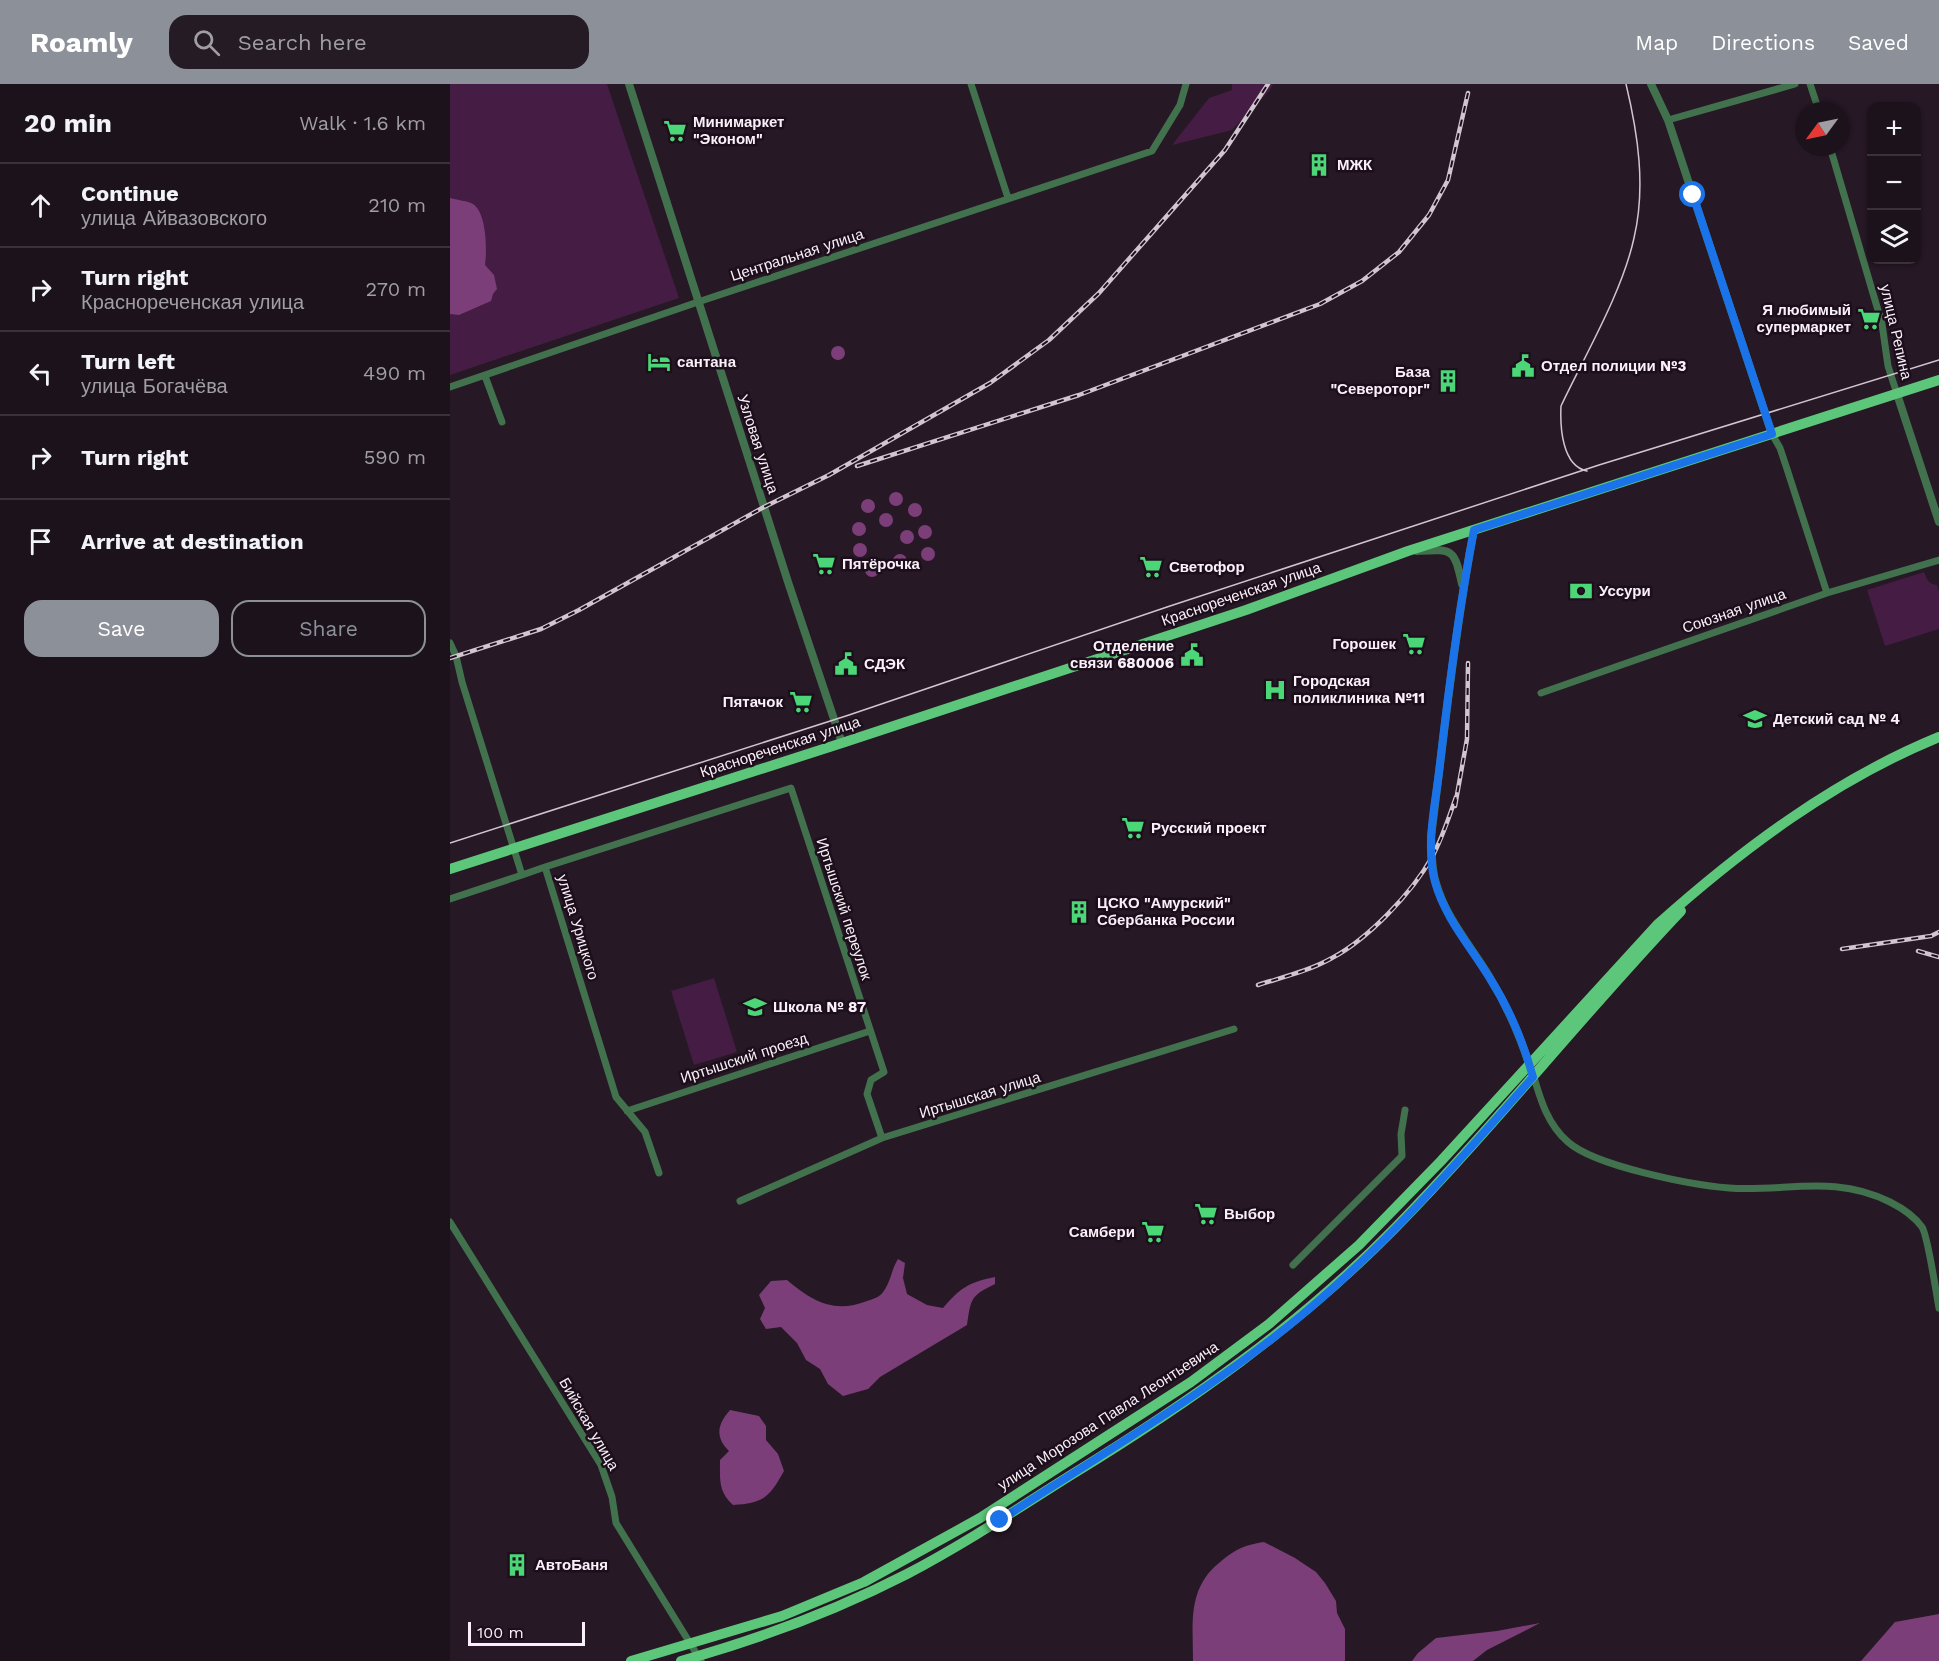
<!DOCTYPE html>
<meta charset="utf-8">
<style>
body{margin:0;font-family:"Work Sans",sans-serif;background:#251b25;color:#f1f3f6}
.controls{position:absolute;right:18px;top:18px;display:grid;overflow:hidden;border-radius:12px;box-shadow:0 2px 4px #0004}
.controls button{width:54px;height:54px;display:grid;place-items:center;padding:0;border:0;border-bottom:2px solid #3a323b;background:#1c121c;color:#f1f3f6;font:30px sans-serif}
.compass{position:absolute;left:1345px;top:18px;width:54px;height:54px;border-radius:50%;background:#1c121c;box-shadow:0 2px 4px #0004;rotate:237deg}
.scale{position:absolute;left:18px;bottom:15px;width:117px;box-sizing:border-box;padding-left:6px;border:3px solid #faf0f9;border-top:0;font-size:16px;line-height:21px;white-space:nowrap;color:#faf0f9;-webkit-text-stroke:4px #1c0f1b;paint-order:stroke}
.stop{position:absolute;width:18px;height:18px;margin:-14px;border:4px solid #1a73e8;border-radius:50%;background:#fff}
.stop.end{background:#1a73e8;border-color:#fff;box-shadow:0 2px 6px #0008}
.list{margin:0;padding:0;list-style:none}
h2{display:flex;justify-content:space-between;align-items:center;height:78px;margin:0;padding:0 24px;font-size:26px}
h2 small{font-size:20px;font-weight:400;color:#a09ea3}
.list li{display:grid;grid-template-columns:39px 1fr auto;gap:18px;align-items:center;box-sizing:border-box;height:84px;padding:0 24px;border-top:2px solid #3a323b}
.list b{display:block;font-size:22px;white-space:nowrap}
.list p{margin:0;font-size:20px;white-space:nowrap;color:#a09ea3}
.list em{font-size:20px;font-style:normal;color:#a09ea3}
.actions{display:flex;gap:12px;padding:18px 24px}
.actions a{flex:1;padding:14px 0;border:2px solid #8c9099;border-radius:18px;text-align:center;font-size:21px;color:#8c9099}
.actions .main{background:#8c9099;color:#fff}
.icon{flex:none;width:33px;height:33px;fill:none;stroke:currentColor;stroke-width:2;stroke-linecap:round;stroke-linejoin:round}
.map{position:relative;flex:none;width:1489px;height:1577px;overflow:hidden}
header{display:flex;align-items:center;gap:36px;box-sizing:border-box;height:84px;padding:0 30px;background:#8c9099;color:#fff}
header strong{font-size:28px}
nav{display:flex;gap:33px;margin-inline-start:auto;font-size:21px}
.search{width:420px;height:54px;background:#251b25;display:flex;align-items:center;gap:15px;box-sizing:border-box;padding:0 21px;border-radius:18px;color:#a09ea3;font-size:22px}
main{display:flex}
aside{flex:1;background:#1c121c}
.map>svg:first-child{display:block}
.green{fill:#451c43}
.water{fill:#7b3e78}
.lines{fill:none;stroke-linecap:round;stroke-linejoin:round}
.minor{stroke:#41714d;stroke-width:7}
.tertiary{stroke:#41714d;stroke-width:8}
.primary{stroke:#5cc77a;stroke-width:10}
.tram{stroke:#d1c6d0;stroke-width:1.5}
.rail-casing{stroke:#d1c6d0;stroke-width:4.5}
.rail{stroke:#1c0f1b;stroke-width:2;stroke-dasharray:7;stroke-linecap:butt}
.route{stroke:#1a73e8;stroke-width:8}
.labels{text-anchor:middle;stroke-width:5;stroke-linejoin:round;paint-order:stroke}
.poi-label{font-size:15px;font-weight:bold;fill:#faf0f9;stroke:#1c0f1b;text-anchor:start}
.street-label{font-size:15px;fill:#faf0f9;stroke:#1c0f1b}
</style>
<header>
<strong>Roamly</strong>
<div class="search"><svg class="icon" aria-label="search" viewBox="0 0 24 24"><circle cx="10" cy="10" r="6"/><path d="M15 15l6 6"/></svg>Search here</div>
<nav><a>Map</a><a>Directions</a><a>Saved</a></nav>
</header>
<main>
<aside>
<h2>20 min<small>Walk · 1.6 km</small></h2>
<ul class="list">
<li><svg class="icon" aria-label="ahead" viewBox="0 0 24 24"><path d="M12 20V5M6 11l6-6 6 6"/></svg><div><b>Continue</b><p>улица Айвазовского</p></div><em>210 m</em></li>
<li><svg class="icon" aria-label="right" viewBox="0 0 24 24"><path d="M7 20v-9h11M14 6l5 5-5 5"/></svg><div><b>Turn right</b><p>Краснореченская улица</p></div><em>270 m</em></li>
<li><svg class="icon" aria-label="left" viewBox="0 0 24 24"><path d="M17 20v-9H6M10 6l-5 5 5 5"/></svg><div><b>Turn left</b><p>улица Богачёва</p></div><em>490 m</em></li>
<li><svg class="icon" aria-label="right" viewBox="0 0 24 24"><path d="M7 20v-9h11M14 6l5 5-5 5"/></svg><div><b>Turn right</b></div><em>590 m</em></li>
<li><svg class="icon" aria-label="arrive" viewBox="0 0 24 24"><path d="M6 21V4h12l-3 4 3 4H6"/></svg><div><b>Arrive at destination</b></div></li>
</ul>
<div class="actions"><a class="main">Save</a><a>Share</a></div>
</aside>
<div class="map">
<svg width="1489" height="1577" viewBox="0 0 1489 1577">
<rect width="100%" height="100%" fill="#261825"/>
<path class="green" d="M0 0H157L229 214 0 291Z
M782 0H823L820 6 782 46 722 61 759 14 782 6Z
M1474 488C1477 495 1478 500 1487 501L1489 508V545L1435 562 1417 506Z
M264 894 287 968 244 981 221 907Z"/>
<path class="water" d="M0 114C7 116 18 117 23 120 37 129 37 167 35 181L44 191 47 205 43 210 41 217 9 231 0 230Z
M381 269a7 7 0 1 1 14 0a7 7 0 1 1-14 0Z
M439 415a7 7 0 1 1 14 0a7 7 0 1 1-14 0Z
M411 422a7 7 0 1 1 14 0a7 7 0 1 1-14 0Z
M458 426a7 7 0 1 1 14 0a7 7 0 1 1-14 0Z
M429 436a7 7 0 1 1 14 0a7 7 0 1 1-14 0Z
M402 445a7 7 0 1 1 14 0a7 7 0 1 1-14 0Z
M468 448a7 7 0 1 1 14 0a7 7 0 1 1-14 0Z
M450 453a7 7 0 1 1 14 0a7 7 0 1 1-14 0Z
M403 466a7 7 0 1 1 14 0a7 7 0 1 1-14 0Z
M471 470a7 7 0 1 1 14 0a7 7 0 1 1-14 0Z
M443 477a7 7 0 1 1 14 0a7 7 0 1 1-14 0Z
M415 486a7 7 0 1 1 14 0a7 7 0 1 1-14 0Z
M448 1175 455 1179 453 1194 457 1210 477 1221 493 1224C510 1204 519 1198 545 1193V1200C520 1212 521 1215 517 1241L430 1293 418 1305 393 1312 378 1300 370 1285 356 1276 347 1259 331 1243 316 1245 310 1235 315 1224 309 1211 321 1197 337 1196C362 1217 384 1230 417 1217 423 1215 430 1213 433 1208 441 1198 441 1186 448 1175Z
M280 1326 309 1332 316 1342V1356L328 1370 334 1387C320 1412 314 1420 283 1421 268 1407 270 1395 270 1376L279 1367C265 1353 267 1341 280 1326Z
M814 1458 845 1474 866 1488 875 1499 886 1517 887 1529 895 1545V1577H743C743 1540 737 1505 769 1479 784 1466 794 1461 814 1458Z
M1489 1530V1577H1411L1445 1538Z
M1090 1539 1037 1566 1023 1577H962L968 1569 986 1554 1047 1547Z"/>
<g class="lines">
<path class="minor" d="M521 0 558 114
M1360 0 1369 27
M1218 36 1345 0
M1380 63 1432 240 1438 282 1447 310
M35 292 52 338
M0 303 248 218 702 67 730 21 736 0
M1322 350 1330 364 1337 385 1377 509
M0 559 6 572 12 598 72 791 95 783 166 1013 195 1048 209 1089
M1091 609 1377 509 1489 476
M95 783 341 704 434 988 421 996 417 1010 432 1054
M0 815 72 791
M1083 990C1090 1014 1097 1040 1118 1058 1145 1082 1241 1101 1279 1104 1336 1108 1384 1090 1440 1118 1452 1124 1464 1132 1472 1143 1478 1152 1486 1209 1489 1224
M177 1027 420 947
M290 1117 432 1054 784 945
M0 1138 151 1381 162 1413 166 1439 251 1577
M843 1181 952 1072 951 1050 955 1026"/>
<path class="tertiary" d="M179 0 338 498 392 659
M1201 0 1218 36 1322 350
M1447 310 1489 438
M1024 445C1005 547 994 650 981 753 982 768 981 785 986 799 996 834 1020 861 1039 892 1056 920 1069 949 1079 980
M967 467C1003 465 1004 464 1012 500"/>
<path class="primary" d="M0 785 392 659 796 526 958 467 1048 438 1489 296
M181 1577 332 1532 414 1498 530 1434 741 1298 819 1240 909 1161 991 1077 1208 840C1292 765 1384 696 1489 653
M231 1577C309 1555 385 1527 457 1490 514 1460 567 1425 621 1391 737 1320 849 1242 945 1144 1044 1043 1133 930 1231 827"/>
<path class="tram" d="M1137 387C1112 382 1110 343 1111 322 1135 271 1172 209 1184 154 1196 103 1188 50 1176 0
M0 759 399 631 717 523 1149 381 1489 276"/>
<g class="rail-casing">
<path id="rail" d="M407 382 629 311 870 220 912 197 949 168 979 131 998 96 1018 9
M0 574 91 545 129 526 314 423 379 391 540 299 599 256 649 209 775 66 818 0
M1005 722 1017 655 1018 579
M1392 865 1481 852 1489 848
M1468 867 1489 873
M808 901C833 893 859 887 882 874 918 855 962 809 982 773 992 755 999 733 1006 713"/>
</g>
<use href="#rail" class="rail"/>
</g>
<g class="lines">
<path class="route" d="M550 1436C653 1369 759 1308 853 1230 938 1159 1011 1075 1083 993 1073 957 1059 924 1039 893 1020 862 995 834 985 798 975 760 986 718 990 680 999 601 1009 523 1024 446L1322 350 1243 111"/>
</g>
<defs>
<g id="supermarket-bare" transform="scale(1.8)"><path d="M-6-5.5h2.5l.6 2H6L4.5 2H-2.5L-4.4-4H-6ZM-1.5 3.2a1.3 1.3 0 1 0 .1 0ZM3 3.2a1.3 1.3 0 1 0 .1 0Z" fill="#4bd677" stroke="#1c0f1b" stroke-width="2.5" paint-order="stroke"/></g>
<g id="building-bare" transform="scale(1.8)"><path d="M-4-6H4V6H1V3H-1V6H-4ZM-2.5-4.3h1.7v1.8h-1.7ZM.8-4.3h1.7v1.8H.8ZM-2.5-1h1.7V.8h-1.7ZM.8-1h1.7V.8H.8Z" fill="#4bd677" stroke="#1c0f1b" stroke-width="2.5" paint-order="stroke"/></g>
<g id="hotel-bare" transform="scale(1.8)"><path d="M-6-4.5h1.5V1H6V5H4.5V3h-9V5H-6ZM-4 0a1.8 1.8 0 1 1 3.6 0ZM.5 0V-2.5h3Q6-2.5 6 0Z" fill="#4bd677" stroke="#1c0f1b" stroke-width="2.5" paint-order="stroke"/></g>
<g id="civic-bare" transform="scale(1.8)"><path d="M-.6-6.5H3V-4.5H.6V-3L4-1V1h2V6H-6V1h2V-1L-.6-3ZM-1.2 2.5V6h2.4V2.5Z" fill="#4bd677" stroke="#1c0f1b" stroke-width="2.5" paint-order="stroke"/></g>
<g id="bank-bare" transform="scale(1.8)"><path d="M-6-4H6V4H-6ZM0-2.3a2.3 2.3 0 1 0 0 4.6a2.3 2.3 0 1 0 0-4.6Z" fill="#4bd677" stroke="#1c0f1b" stroke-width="2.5" paint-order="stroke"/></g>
<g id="hospital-bare" transform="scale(1.8)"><path d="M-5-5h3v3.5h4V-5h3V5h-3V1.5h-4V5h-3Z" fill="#4bd677" stroke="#1c0f1b" stroke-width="2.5" paint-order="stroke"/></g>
<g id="school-bare" transform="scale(1.8)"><path d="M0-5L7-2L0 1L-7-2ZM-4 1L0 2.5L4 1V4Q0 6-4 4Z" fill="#4bd677" stroke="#1c0f1b" stroke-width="2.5" paint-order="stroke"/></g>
</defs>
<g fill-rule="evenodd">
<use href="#supermarket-bare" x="225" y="47"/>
<use href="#building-bare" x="869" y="81"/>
<use href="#supermarket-bare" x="1419" y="235"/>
<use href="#hotel-bare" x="209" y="278"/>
<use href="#civic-bare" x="1073" y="282"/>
<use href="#building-bare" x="998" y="297"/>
<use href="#supermarket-bare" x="374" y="480"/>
<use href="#supermarket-bare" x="701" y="483"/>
<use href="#bank-bare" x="1131" y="507"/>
<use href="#supermarket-bare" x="964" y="560"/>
<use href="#civic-bare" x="742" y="571"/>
<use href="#civic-bare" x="396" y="580"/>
<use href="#hospital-bare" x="825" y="606"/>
<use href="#supermarket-bare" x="351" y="618"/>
<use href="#school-bare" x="1305" y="635"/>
<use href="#supermarket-bare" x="683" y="744"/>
<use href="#building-bare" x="629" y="828"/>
<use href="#school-bare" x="305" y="923"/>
<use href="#supermarket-bare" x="756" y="1130"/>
<use href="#supermarket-bare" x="703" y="1148"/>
<use href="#building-bare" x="67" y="1481"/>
</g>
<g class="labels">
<g class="poi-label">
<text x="243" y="43">Минимаркет<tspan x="243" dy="17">"Эконом"</tspan></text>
<text x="887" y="86">МЖК</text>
<text x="1401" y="231" text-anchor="end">Я любимый<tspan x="1401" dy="17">супермаркет</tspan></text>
<text x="227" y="283">сантана</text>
<text x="1091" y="287">Отдел полиции №3</text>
<text x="980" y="293" text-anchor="end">База<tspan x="980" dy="17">"Североторг"</tspan></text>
<text x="392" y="485">Пятёрочка</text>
<text x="719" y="488">Светофор</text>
<text x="1149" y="512">Уссури</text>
<text x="946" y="565" text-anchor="end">Горошек</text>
<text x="724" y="567" text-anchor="end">Отделение<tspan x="724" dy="17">связи 680006</tspan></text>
<text x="414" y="585">СДЭК</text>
<text x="843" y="602">Городская<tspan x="843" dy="17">поликлиника №11</tspan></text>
<text x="333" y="623" text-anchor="end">Пятачок</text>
<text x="1323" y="640">Детский сад № 4</text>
<text x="701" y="749">Русский проект</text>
<text x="647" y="824">ЦСКО "Амурский"<tspan x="647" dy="17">Сбербанка России</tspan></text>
<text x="323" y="928">Школа № 87</text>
<text x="774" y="1135">Выбор</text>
<text x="685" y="1153" text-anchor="end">Самбери</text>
<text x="85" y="1486">АвтоБаня</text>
</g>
<g class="street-label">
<text transform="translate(347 171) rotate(-18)" y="5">Центральная улица</text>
<text transform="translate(1446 248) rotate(77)" y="5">улица Репина</text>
<text transform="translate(308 360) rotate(72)" y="5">Узловая улица</text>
<text transform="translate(791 510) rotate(-19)" y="5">Краснореченская улица</text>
<text transform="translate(1284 527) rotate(-19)" y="5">Союзная улица</text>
<text transform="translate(330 663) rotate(-18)" y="5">Краснореченская улица</text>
<text transform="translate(394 825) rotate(72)" y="5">Иртышский переулок</text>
<text transform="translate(128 843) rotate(73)" y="5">улица Урицкого</text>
<text transform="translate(294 974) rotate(-18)" y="5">Иртышский проезд</text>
<text transform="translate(530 1011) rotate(-17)" y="5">Иртышская улица</text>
<text transform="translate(658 1332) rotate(-33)" y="5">улица Морозова Павла Леонтьевича</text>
<text transform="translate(139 1340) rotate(60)" y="5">Бийская улица</text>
</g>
</g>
</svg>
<div class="controls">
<button>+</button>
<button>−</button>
<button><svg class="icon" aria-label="layers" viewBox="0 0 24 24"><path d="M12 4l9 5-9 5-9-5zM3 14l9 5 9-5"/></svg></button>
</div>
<svg class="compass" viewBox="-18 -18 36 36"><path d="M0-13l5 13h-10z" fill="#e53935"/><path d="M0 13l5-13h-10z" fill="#a09ea3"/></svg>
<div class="scale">100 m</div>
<div class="stop" style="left:1243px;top:111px"></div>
<div class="stop end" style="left:550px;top:1436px"></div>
</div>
</main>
